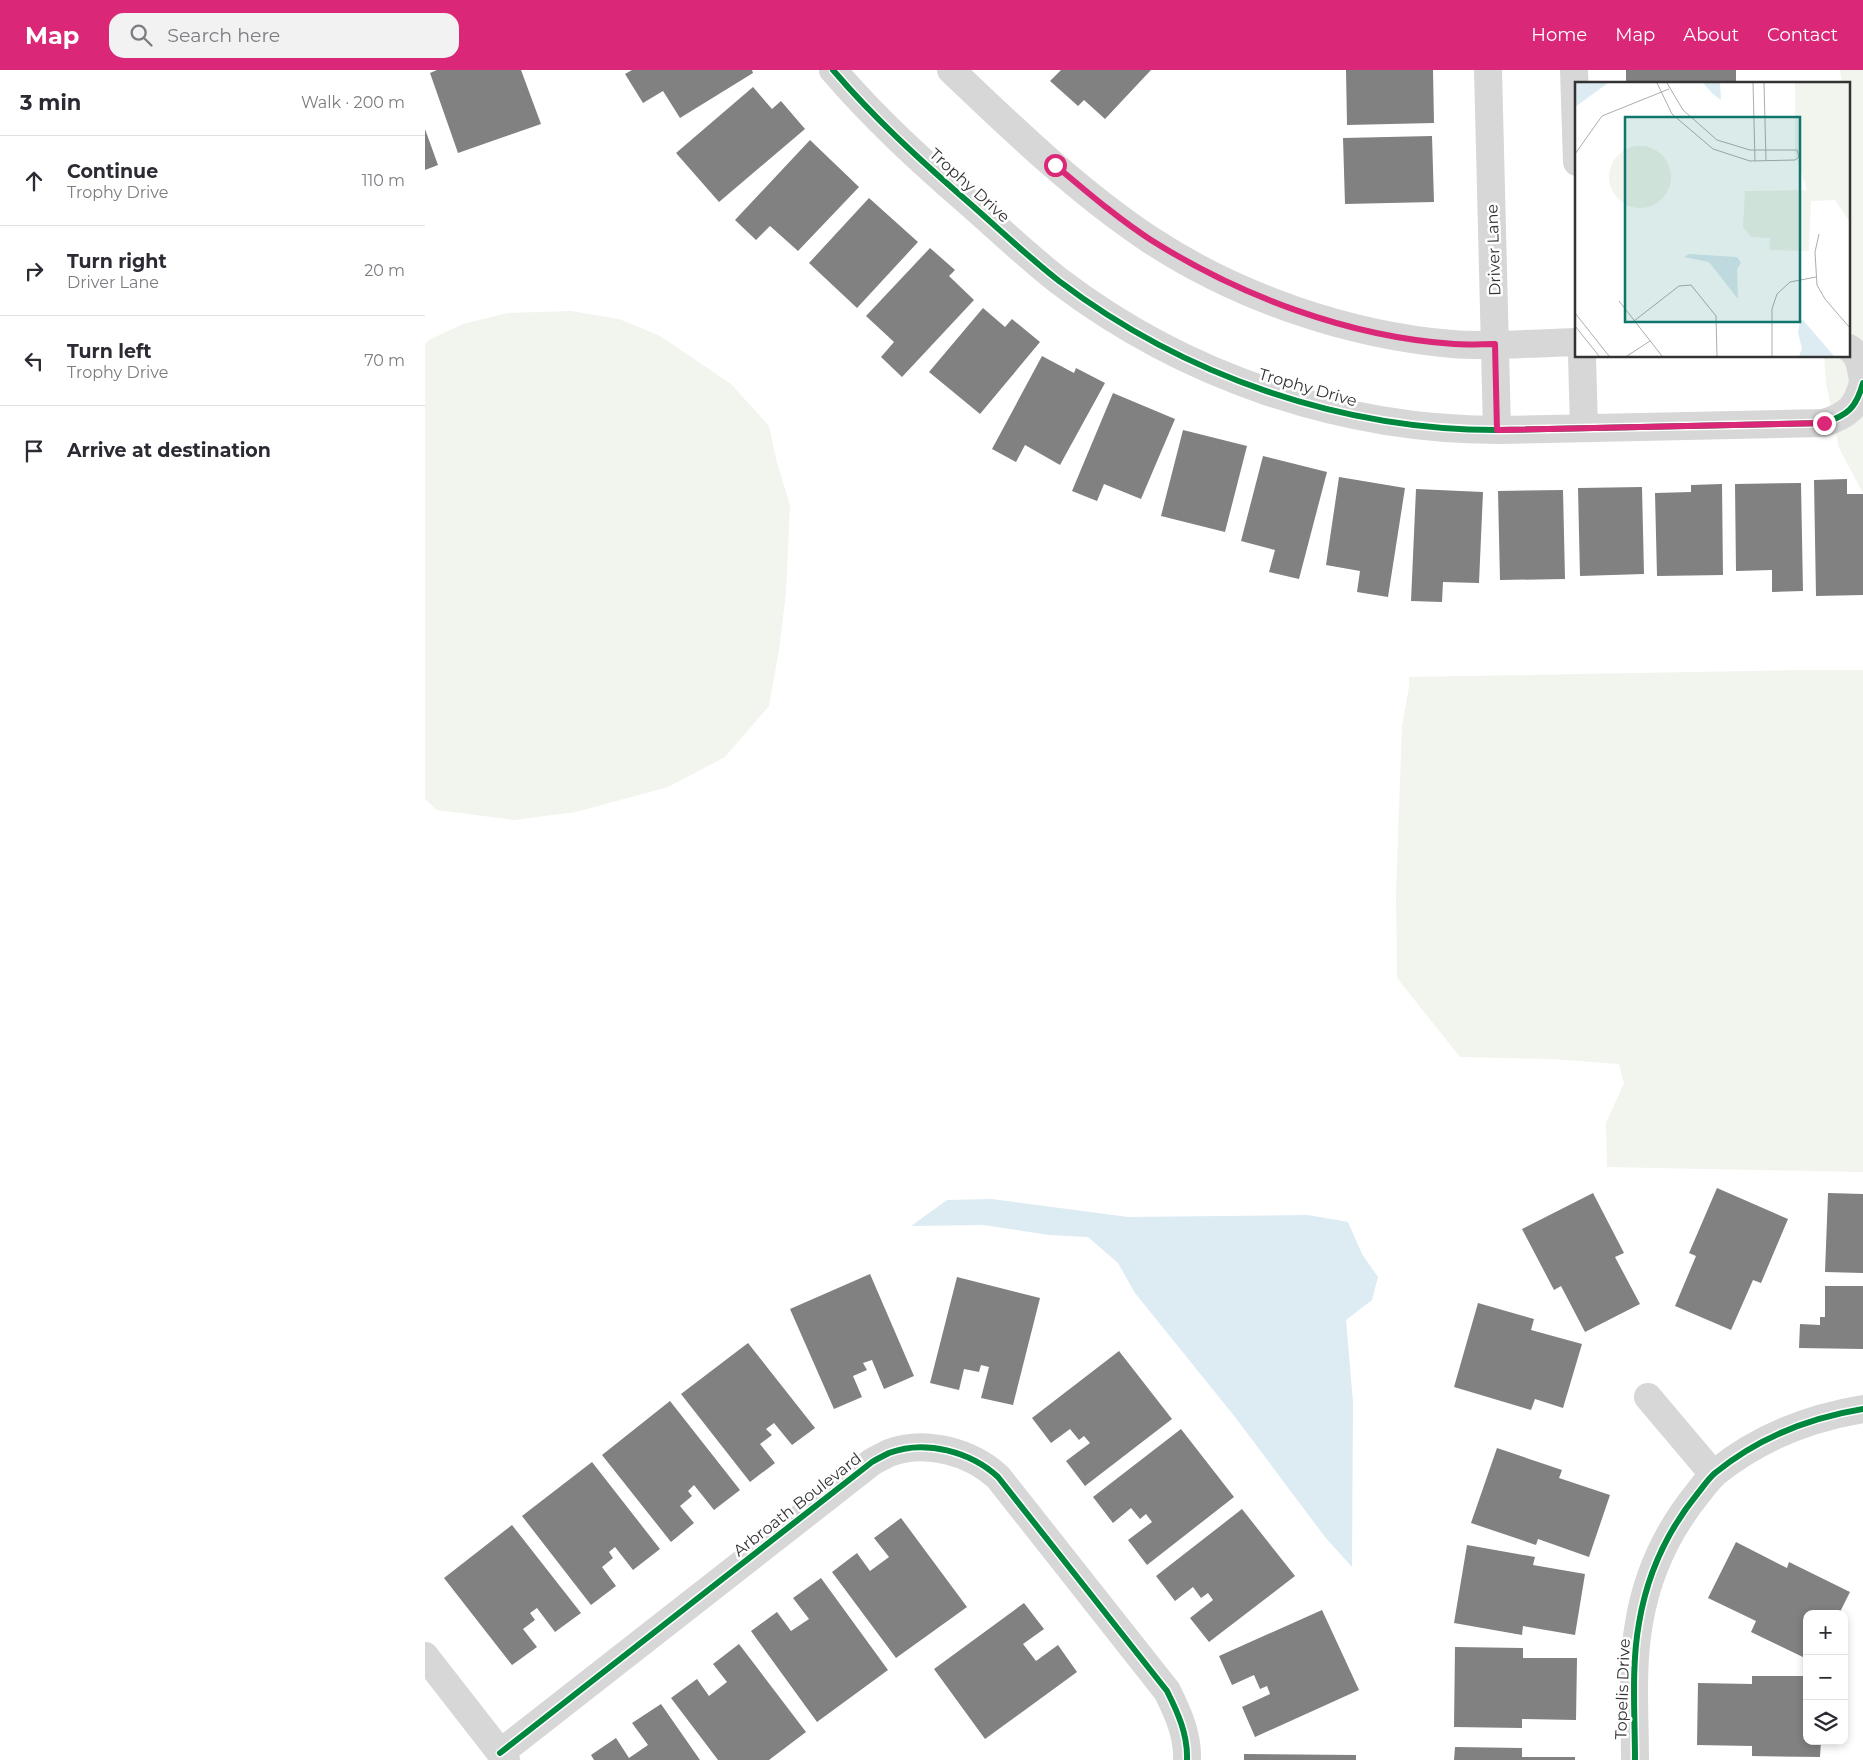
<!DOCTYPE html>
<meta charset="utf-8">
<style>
body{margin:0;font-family:Montserrat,sans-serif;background:#f2f2f3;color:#2b2b33}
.controls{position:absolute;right:15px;bottom:15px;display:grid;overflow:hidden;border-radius:10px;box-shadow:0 2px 8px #0003}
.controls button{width:45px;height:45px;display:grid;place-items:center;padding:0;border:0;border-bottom:1px solid #e1e1e2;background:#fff;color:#2b2b33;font:25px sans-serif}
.stop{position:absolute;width:15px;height:15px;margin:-11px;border:4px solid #db2777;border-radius:50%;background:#fff}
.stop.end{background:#db2777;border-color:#fff;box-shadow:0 1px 5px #0008}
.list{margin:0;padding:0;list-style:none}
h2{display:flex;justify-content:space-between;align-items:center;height:65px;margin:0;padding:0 20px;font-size:21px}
h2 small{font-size:16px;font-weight:400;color:#7c7c81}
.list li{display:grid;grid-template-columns:32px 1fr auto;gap:15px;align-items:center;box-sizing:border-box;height:90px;padding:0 20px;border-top:1px solid #e1e1e2}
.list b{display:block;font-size:19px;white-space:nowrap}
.list p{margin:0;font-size:16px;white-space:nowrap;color:#7c7c81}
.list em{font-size:16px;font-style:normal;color:#7c7c81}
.icon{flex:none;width:28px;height:28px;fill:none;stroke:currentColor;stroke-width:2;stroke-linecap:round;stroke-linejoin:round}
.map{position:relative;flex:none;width:1438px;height:1690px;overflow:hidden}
header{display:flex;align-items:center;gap:30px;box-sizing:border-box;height:70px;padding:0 25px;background:#db2777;color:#fff}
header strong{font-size:24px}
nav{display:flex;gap:28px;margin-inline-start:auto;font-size:18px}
.search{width:350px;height:45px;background:#f2f2f3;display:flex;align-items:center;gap:12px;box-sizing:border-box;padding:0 18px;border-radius:15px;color:#7c7c81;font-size:19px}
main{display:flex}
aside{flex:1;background:#fff}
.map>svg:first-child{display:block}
.green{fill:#f1f5ed}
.water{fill:#ddebf3}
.building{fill:#818181}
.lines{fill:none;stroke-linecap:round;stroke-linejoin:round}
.street{stroke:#d7d7d7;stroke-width:28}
.cycleway-casing{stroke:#fff;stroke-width:9}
.cycleway{stroke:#00873e;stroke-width:6}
.route{stroke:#db2777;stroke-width:6}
.labels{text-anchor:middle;stroke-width:5;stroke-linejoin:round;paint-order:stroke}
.street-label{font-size:16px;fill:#333;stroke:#fff}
.inset-road{fill:none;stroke:#adadad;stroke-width:1}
.view{fill:#0f766e;fill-opacity:0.15;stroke:#0f766e;stroke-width:2.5}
.inset-edge{fill:none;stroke:#333;stroke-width:2.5}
</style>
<header>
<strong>Map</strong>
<div class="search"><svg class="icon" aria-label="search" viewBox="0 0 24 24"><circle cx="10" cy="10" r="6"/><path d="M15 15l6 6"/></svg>Search here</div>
<nav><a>Home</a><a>Map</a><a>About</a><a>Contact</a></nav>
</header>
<main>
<aside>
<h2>3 min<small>Walk · 200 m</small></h2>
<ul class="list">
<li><svg class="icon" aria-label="ahead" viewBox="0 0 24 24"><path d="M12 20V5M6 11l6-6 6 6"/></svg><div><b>Continue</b><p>Trophy Drive</p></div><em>110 m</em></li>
<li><svg class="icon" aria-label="right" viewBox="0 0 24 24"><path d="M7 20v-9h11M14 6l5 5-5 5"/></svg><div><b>Turn right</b><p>Driver Lane</p></div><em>20 m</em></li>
<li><svg class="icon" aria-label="left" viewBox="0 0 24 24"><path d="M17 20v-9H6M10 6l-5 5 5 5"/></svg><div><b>Turn left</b><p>Trophy Drive</p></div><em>70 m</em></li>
<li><svg class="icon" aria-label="arrive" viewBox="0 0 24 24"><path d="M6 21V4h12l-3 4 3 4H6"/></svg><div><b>Arrive at destination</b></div></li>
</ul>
</aside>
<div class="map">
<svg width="1438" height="1690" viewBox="0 0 1438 1690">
<rect width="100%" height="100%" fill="#fff"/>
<path class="green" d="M1415 0H1438V423L1414 378 1401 313 1399 286H1424V14H1417Z
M146 241 194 249 235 266 306 314 344 356 352 393 365 435 361 523 354 580 344 636 300 687 243 717 151 742 89 750 12 740 0 729V274L4 270 38 254 83 243Z
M1377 600H1438V1102L1182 1097 1181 1053 1199 1013 1194 994 1127 989 1035 987 972 908 971 824 977 656 984 617V607Z"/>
<path class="water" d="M567 1129 703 1147 883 1145 923 1152 937 1184 953 1207 947 1230 921 1250 928 1332 927 1497 900 1467 810 1347 710 1223 693 1193 663 1167 624 1165 558 1155 486 1156 522 1130Z"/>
<path class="building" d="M12 0H96L116 54 33 83 5 3Z
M207 0H327L328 3 255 48 238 21 218 33 200 4Z
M636 0H726L680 49 659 30 653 36 625 11Z
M921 0H1008L1009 53 922 55Z
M1201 0H1311V14H1201Z
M328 17 347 39 356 31 380 59 294 132 251 83Z
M0 59 13 95 0 100Z
M1007 66 1009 132 920 134 918 68Z
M385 70 434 117 373 181 345 156 331 170 310 150Z
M444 128 493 172 432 238 384 193Z
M505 178 530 200 524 206 549 230 477 307 456 287 469 272 441 246Z
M558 238 580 257 587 249 615 272 555 344 504 302Z
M617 286 649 303 651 298 680 313 635 395 600 375 591 392 567 379Z
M688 323 750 349 716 429 679 414 672 431 647 421Z
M758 360 822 376 800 462 736 446Z
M838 386 902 402 874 509 844 502 850 480 816 471Z
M914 407 980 418 963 527 932 522 935 501 901 495Z
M1422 409V424H1438V525L1391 526 1389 410Z
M1376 413 1378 521 1347 522V500L1311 501 1310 414Z
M1297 414 1298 505 1232 506 1230 423 1266 422V415Z
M1217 417 1219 504 1155 506 1153 418Z
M991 419 1058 422 1054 513 1018 512 1017 532 986 531Z
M1138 420 1140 509 1075 510 1073 421Z
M1292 1118 1363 1149 1336 1213 1328 1210 1306 1260 1250 1236 1271 1186 1264 1183Z
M1168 1123 1199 1183 1190 1187 1215 1234 1160 1262 1136 1216 1129 1220 1097 1159Z
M1403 1123 1438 1124V1203L1400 1202Z
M445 1204 489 1306 459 1319 447 1290 438 1293 442 1300 428 1306 437 1327 409 1339 365 1239Z
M532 1207 615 1228 588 1335 556 1328 564 1297 556 1295 554 1302 539 1299 534 1320 505 1313Z
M1400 1216H1438V1279L1374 1278 1375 1254 1395 1255V1247H1400Z
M1053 1233 1109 1249 1106 1260 1157 1274 1138 1338 1110 1329 1106 1340 1029 1317Z
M323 1273 390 1358 367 1375 349 1353 341 1359 347 1365 335 1374 350 1393 325 1412 256 1324Z
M694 1281 747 1349 660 1416 641 1391 665 1373 659 1366 654 1370 645 1359 626 1373 607 1348Z
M245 1331 315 1420 289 1440 269 1415 263 1421 267 1426 255 1436 269 1453 246 1472 177 1385Z
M756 1359 809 1427 722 1495 703 1470 727 1452 721 1444 715 1449 706 1438 688 1453 668 1427Z
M1072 1378 1137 1400 1134 1408 1185 1425 1164 1487 1113 1469 1111 1475 1046 1453Z
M167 1392 235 1479 208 1500 190 1477 184 1482 188 1488 177 1497 191 1516 166 1535 97 1446Z
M817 1439 870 1506 784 1572 765 1548 788 1530 783 1523 776 1528 768 1517 750 1531 731 1506Z
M476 1448 542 1537 471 1588 407 1502 432 1483 445 1501 464 1487 449 1468Z
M87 1455 156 1543 130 1562 112 1538 105 1543 110 1550 98 1559 112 1577 87 1595 19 1508Z
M1311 1472 1362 1498 1364 1492 1425 1522 1414 1544H1382V1589L1326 1562 1331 1551 1283 1528Z
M1042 1475 1110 1487 1108 1495 1160 1504 1150 1565 1098 1556 1097 1565 1029 1553Z
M396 1508 463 1600 392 1652 326 1561 352 1542 366 1561 384 1549 368 1528Z
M599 1533 619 1559 598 1574 611 1591 633 1575 652 1602 560 1669 509 1599Z
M897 1540 934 1620 830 1667 817 1637 845 1624 842 1616 835 1619 829 1605 807 1615 794 1586Z
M314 1574 381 1662 344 1690H293L246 1628 272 1609 284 1626 302 1612 288 1594Z
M1030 1577 1098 1578V1588H1152L1151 1650 1097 1649V1658L1029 1657Z
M1327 1606H1382V1671H1396L1395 1687 1327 1686V1676L1272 1675 1273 1613 1327 1614Z
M236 1634 275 1690H169L166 1685 191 1668 204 1688 223 1675 207 1653Z
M1030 1677 1097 1678V1687H1150V1690H1029Z
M819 1684 931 1685V1690H819Z"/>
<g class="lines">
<path class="street" d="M408 0C449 48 495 90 542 131 573 158 602 186 634 211 759 306 916 360 1072 360L1399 353C1423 345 1431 338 1438 313
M526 0C588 59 652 121 724 169 812 227 922 265 1027 274 1068 277 1111 273 1152 272
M1063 0 1072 360
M1149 0 1152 92
M1424 278C1435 285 1436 299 1438 311
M1157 286 1159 358
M1223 1327 1288 1404
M0 1586 81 1690
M75 1683 447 1392C452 1389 458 1386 464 1383 500 1369 546 1382 573 1407L742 1621C753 1643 763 1665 762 1690
M1210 1690C1210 1646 1206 1597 1214 1553 1222 1505 1242 1461 1273 1423 1278 1417 1283 1409 1290 1403 1333 1368 1383 1348 1438 1339"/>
<g class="cycleway-casing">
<path id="cycleway" d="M408 0C449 48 495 90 542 131 573 158 602 186 634 211 759 306 916 360 1072 360L1399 353C1423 345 1431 338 1438 313
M75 1683 447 1392C452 1389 458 1386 464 1383 500 1369 546 1382 573 1407L742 1621C753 1643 763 1665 762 1690
M1210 1690C1210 1646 1206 1597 1214 1553 1222 1505 1242 1461 1273 1423 1278 1417 1283 1409 1290 1403 1333 1368 1383 1348 1438 1339"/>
</g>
<use href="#cycleway" class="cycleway"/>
</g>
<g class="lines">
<path class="route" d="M630 95C661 121 692 148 726 170 815 226 924 267 1029 274 1043 275 1057 274 1070 274L1072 360 1399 353"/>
</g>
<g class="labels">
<g class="street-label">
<text transform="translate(545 115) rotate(42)" y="6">Trophy Drive</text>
<text transform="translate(1068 180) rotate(-92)" y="6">Driver Lane</text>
<text transform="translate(883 317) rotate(16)" y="6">Trophy Drive</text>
<text transform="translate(372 1434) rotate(-38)" y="6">Arbroath Boulevard</text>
<text transform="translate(1197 1619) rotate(-88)" y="6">Topelis Drive</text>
</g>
</g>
<g transform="translate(1150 12)">
<rect width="275" height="275" fill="#fff"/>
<path d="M220 1H275V140L260 118 236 119 234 169 194 168 195 156 176 155 168 145 170 109 232 108 220 73ZM34 95a31 31 0 1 1 62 0a31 31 0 1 1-62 0Z" fill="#f1f5ed"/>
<path d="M0 1H33L0 25ZM128 1H145L146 18 138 12ZM114 172 162 175 166 181 162 187 163 217 134 180 109 175ZM225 238H228L259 274H224L227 267 223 250Z" fill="#ddebf3"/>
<path class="inset-road" d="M82 1 97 32 138 67 175 79 220 78 224 75 222 68H175L142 58 108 28 92 1M178 1 180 79M189 1 191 78M0 72 27 34 94 7M244 152 240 170 242 203 250 217 275 246M44 219 87 274M0 231 34 274M59 239 104 204 116 203 141 234 142 274M0 244 24 274M52 274 75 259M197 274V227L202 212 215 200 241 195"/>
<path class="view" d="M50 35H225V240H50Z"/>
<rect width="275" height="275" class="inset-edge"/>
</g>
</svg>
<div class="controls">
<button>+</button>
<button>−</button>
<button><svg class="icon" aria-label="layers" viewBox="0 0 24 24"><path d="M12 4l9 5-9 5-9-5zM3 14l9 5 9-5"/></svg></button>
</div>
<div class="stop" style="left:630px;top:95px"></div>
<div class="stop end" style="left:1399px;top:353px"></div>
</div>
</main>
